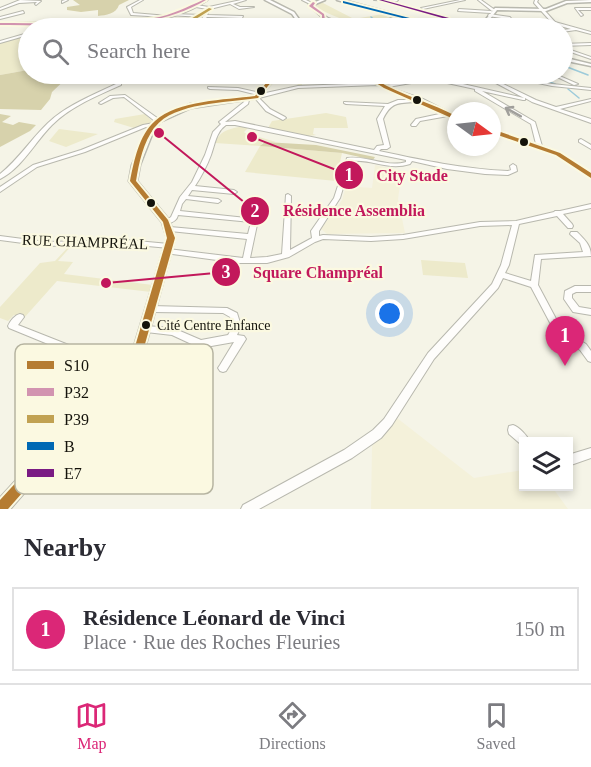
<!DOCTYPE html>
<meta charset="utf-8">
<style>
body{margin:0;font-family:"Times New Roman",serif;background:#f7f7f7;color:#2b2b33}
.controls{position:absolute;right:18px;bottom:18px;display:grid;overflow:hidden;border-radius:0px;box-shadow:0 3px 9px #0003}
.controls button{width:54px;height:54px;display:grid;place-items:center;padding:0;border:0;border-bottom:2px solid #e1e1e2;background:#fff;color:#2b2b33;font:30px sans-serif}
.compass{position:absolute;left:447px;top:102px;width:54px;height:54px;border-radius:50%;background:#fff;box-shadow:0 3px 9px #0003;rotate:105deg}
.you{position:absolute;left:390px;top:314px;width:21px;height:21px;margin:-15px;border:4px solid #fff;border-radius:50%;background:#1a73e8;box-shadow:0 0 0 9px #1a73e833}
.badge{display:grid;place-items:center;width:39px;height:39px;border-radius:50%;background:#db2777;color:#fff;font-size:20px;font-weight:700}
.pin{position:absolute;translate:-50% -50px;filter:drop-shadow(0 2px 3px #0008)}
.pin::after{content:'';position:absolute;top:32px;width:21px;height:18px;background:inherit;clip-path:polygon(0 0,100% 0,50% 100%)}
.list{margin:0;padding:0;list-style:none}
h2{display:flex;justify-content:space-between;align-items:center;height:78px;margin:0;padding:0 24px;font-size:26px}
h2 small{font-size:20px;font-weight:400;color:#7c7c81}
.list li{display:grid;grid-template-columns:39px 1fr auto;gap:18px;align-items:center;box-sizing:border-box;height:84px;margin:0 12px 12px;padding:0 12px;border:2px solid #e1e1e2;border-radius:0px}
.list b{display:block;font-size:22px;white-space:nowrap}
.list p{margin:0;font-size:20px;white-space:nowrap;color:#7c7c81}
.list em{font-size:20px;font-style:normal;color:#7c7c81}
.icon{flex:none;width:33px;height:33px;fill:none;stroke:currentColor;stroke-width:2;stroke-linecap:round;stroke-linejoin:round}
.map{position:relative;flex:none;width:591px;height:509px;overflow:hidden}
.search{position:absolute;background:#fff;box-shadow:0 3px 9px #0003;left:18px;right:18px;top:18px;height:66px;display:flex;align-items:center;gap:15px;box-sizing:border-box;padding:0 21px;border-radius:33px;color:#7c7c81;font-size:22px}
.sheet{height:174px;background:#fff}
nav{display:flex;justify-content:space-around;align-items:center;box-sizing:border-box;height:84px;border-top:2px solid #e1e1e2;background:#fff;font-size:16px;color:#7c7c81}
nav a{display:grid;justify-items:center;gap:3px}
nav .on{color:#db2777}
.map>svg:first-child{display:block}
.built{fill:#f4f1da}
.green{fill:#edeacb}
.forest{fill:#d7d2ac}
.lines{fill:none;stroke-linecap:round;stroke-linejoin:round}
.stream{stroke:#9dcbda;stroke-width:1.5}
.minor-casing{stroke:#b8b8ae;stroke-width:2}
.major-casing{stroke:#b8b8ae;stroke-width:3}
.minor{fill:#fefdfb;fill-rule:evenodd}
.major{fill:#fefdfb;fill-rule:evenodd}
.bus-1-casing{stroke:#fbf9e1;stroke-width:4}
.bus-2-casing{stroke:#fbf9e1;stroke-width:4}
.bus-3-casing{stroke:#fbf9e1;stroke-width:4}
.bus-4-casing{stroke:#fbf9e1;stroke-width:4}
.bus-5-casing{stroke:#fbf9e1;stroke-width:4}
.bus-1{fill:#b57c32;fill-rule:evenodd}
.bus-2{fill:#d294b0;fill-rule:evenodd}
.bus-3{fill:#c1a252;fill-rule:evenodd}
.bus-4{fill:#0069b4;fill-rule:evenodd}
.bus-5{fill:#7a1b83;fill-rule:evenodd}
.oneway{stroke:#a09f9b}
.bus-dot{fill:#14130b;stroke:#fbf9e1;stroke-width:2}
.labels{text-anchor:middle;stroke-width:4.5;stroke-linejoin:round;paint-order:stroke}
.bus-label{font-size:14px;fill:#14130b;stroke:#fbf9e1;text-anchor:start}
.street-label{font-size:15px;fill:#14130b;stroke:#fbf9e1}
.key{fill:#fbf9e1;stroke:#b6b4a1;stroke-width:1.5}
.key-label{font-size:16px;fill:#14130b}
.leader{fill:none;stroke:#c2185b;stroke-width:2}
.callout-dot{fill:#c2185b;stroke:#fbf9e1;stroke-width:2}
.mark-label{font-size:18px;text-anchor:middle;font-weight:bold;fill:#fff}
.callout-label{font-size:16px;text-anchor:middle;font-weight:bold;fill:#c2185b;stroke:#fbf9e1;stroke-width:4.5;stroke-linejoin:round;paint-order:stroke}
</style>
<div class="map">
<svg width="591" height="509" viewBox="0 0 591 509">
<rect width="100%" height="100%" fill="#f5f4e7"/>
<path class="built" d="M375 165 402 171 398 199 405 233 327 234 321 229 342 200 346 186 372 188Z
M397 418 474 478 523 470 524 486 552 487 568 509H371L372 446Z"/>
<path class="green" d="M321 2 354 19 383 14 390 18 378 21 377 24 365 28C350 21 329 16 313 5Z
M28 34V70L0 75V42Z
M279 74H338L342 84 322 85 320 80 302 82V86H298L296 77H277Z
M326 113 346 117 348 128H314L313 134 316 135 308 136 268 128 272 121Z
M145 114 153 122 134 128 114 122 115 119Z
M251 125 244 132 245 133 276 142H263L261 146 342 153 336 181 245 172 260 146 215 143C221 127 237 128 251 125Z
M59 129 98 134 66 147 49 141Z
M70 245H72L58 261 73 262 64 274 153 285 151 292 57 281 24 318 14 315 8 321 0 318V307L40 263 55 261Z
M421 260 465 263 468 278 423 275Z"/>
<path class="forest" d="M73 0H129L119 5C116 14 106 15 98 16V10L81 12 67 10V7L80 5Z
M28 70V74H71L52 92 50 99 41 110 0 109V75Z
M0 114 11 116 2 122 13 125 19 122 36 125 30 131 0 147Z
M265 142 316 145 375 157 373 160 342 153 260 146Z"/>
<g class="lines">
<path class="stream" d="M371 17 376 21 375 24 384 27
M562 65 588 75
M529 74 555 84
M568 89 579 98"/>
<g class="minor-casing">
<path id="minor" d="M20 0 41 1 36 5 35 4 37 2 19 3 0 10V8Z
M65 0H68L62 3V1Z
M140 0H143L131 7 133 13 168 16 166 17 131 15 127 7Z
M241 0H246L233 4 240 7H254L239 9 230 4 210 9 207 15 243 16 242 18 207 17 204 20 202 19 203 17 168 15 170 14 204 15 207 9 196 7V5L209 7Z
M302 0H306L314 4 312 5Z
M374 0H398L397 1Z
M460 0H465L423 9 421 8Z
M478 0H481L495 10 492 11Z
M535 0H538L537 2 555 22 591 32V34L576 30 562 32V30L571 29 553 24 534 3Z
M575 8H591V10H578L583 15 581 16Z
M459 9 491 11 493 12 491 13 458 11Z
M23 11 24 13 0 19V17Z
M489 14 510 17 513 21 534 28C526 29 513 25 508 19L488 16Z
M437 15H439L444 20 442 25 450 27V28L439 26 440 20Z
M396 16 399 17 371 28H367Z
M324 17H326L353 28H349L324 19Z
M298 20 299 22 141 23 139 22 141 21Z
M100 24 101 26 72 28H64Z
M319 24 341 27 343 28H337L318 26Z
M28 33V35L0 43V41Z
M591 43V45L562 46V44Z
M562 47 591 57V59L562 49Z
M109 74H113L121 84V85C97 96 71 106 52 125 35 142 22 168 0 179V174C19 159 31 139 48 123 67 105 93 95 116 84Z
M362 74H366L384 85 416 80 426 75 425 74H432L441 79 524 98 479 74H483L536 100 556 107 591 99V101L560 109 591 119V123L532 102 525 98V100H523L482 91 535 122 542 146 560 153 591 173V178L556 155 492 133V129L536 144 531 124 475 91V89L438 81 430 77 417 82 388 87 423 99 456 116V120L448 116 420 121 416 126H412L411 125 416 119 444 113 418 101 416 102C398 103 391 102 383 119L390 147 387 149H381L379 151C421 160 464 169 508 171L511 170 510 166 513 164 516 166 517 171 508 175 485 174 447 169 412 161 410 164C388 171 373 159 351 161L340 198 319 231V236L323 235 371 237 403 235 480 222 516 221 554 212 555 211H560L591 204V208L563 214 572 224 573 226 572 228H568L557 216 519 224 509 265 505 273 531 281 535 255 583 252 580 243 570 234 571 232H577C584 239 591 245 591 256L541 259 538 285 562 330 586 344 591 351V362L588 361 580 350 556 334 531 287 503 278 498 288 434 359 392 425 381 438 352 458 259 509H241L243 505 344 450 373 430 384 419 428 353 492 284 501 265 512 225 480 226 403 239 371 241 323 239 315 242 289 257 267 263H239L165 253 164 251 168 249 243 258 247 239 170 231 166 229 170 227 248 234 251 222 178 215C177 221 171 223 166 224L163 222 171 217 180 197 192 182 205 155 213 132 221 124 219 122 244 102 245 99 249 100 248 104 225 122 235 121 374 150 377 146 384 145 377 119 385 106 346 104 344 103V102L388 104 398 100H415L378 85 298 88 259 98 270 109 285 117 286 118 283 120 266 111 254 97 258 95 238 90 210 89 208 88V87L238 88 261 93V94L298 86 374 83ZM226 125H235L406 160V162C386 168 367 155 347 158L334 198 311 231 312 238 290 250 291 196 288 194 286 195 282 254 267 257 250 258 258 220 257 219 180 211 182 204 186 199 218 203 221 201 218 199 188 196 192 190 234 194 237 192 234 190 195 186C201 177 207 166 211 155 215 144 216 132 226 125Z
M496 74H502L552 84 591 88V90L552 86Z
M551 74H555L578 84 574 85Z
M125 95 160 120V122H156L124 97 113 98 101 104 99 103 110 96Z
M154 123 156 124V126L146 127 85 152 37 167 0 192V187L33 165 81 150 143 125Z
M581 139 591 145V149L579 142V140Z
M0 236 46 242 126 240 169 244 173 246 169 248 126 244 46 246 0 240Z
M575 286H591V292H576L572 294V298L579 307 591 309V315L573 312 564 299 565 291Z
M152 306 227 308 237 313 241 326 237 335 244 336 246 339 226 371 223 372 220 371 218 368 220 365 234 342 200 348 172 335 146 332 143 331 142 329 143 327 146 326 173 328 201 340 228 335 233 326 230 317 223 313 152 312 149 311 148 309 149 307Z
M20 314 23 315 24 317 18 325 127 368 129 371 127 374 124 375 121 374 9 328 8 326C10 321 15 315 20 314Z
M513 425C519 427 527 435 530 442H524V447L509 434 508 430 509 426Z
M591 448V458L568 466V455Z"/>
</g>
<g class="major-casing">
<path id="major" d="M202 0H207C154 37 63 22 0 25V23C59 20 125 31 182 11 189 9 196 4 202 0Z
M265 0H270L294 12 301 22C309 23 316 23 323 18L309 5 320 0H325L313 5 327 18C319 26 309 26 299 24L292 14Z
M337 0H343L446 28H441Z
M591 0V2L567 3 546 11 497 10 483 28H479L495 8 546 9 566 1Z
M562 57 591 64V66L562 60Z
M274 74H279L258 98 191 108 160 122 153 132 140 165 137 181 169 220 175 238 144 351 133 368 10 509H0V498L125 362 133 350 167 238 162 222 129 181 132 165 147 132 156 120 190 104 254 96Z"/>
</g>
<use href="#minor" class="minor"/>
<use href="#major" class="major"/>
<g class="bus-1-casing">
<path id="bus-1" d="M274 74H278L258 98C228 103 175 102 155 127 143 142 139 163 136 181L168 220 175 238 143 351 132 368 8 509H0V500L126 362 134 350 167 238 163 222 130 181C134 161 139 135 155 121 178 100 225 100 255 96Z
M362 74C370 73 379 82 387 86 409 97 433 104 456 116V120L384 88Z
M492 129 560 153 591 173V178L556 155 492 133Z"/>
</g>
<g class="bus-2-casing">
<path id="bus-2" d="M203 0H206C145 36 68 24 0 25V23C51 22 104 28 154 18 172 15 187 7 203 0Z
M313 2 315 3 313 6 324 14 325 20 310 25 297 22 298 20 310 23 322 19V15L309 6Z"/>
</g>
<g class="bus-3-casing">
<path id="bus-3" d="M209 8 212 9 191 22 166 28H162L189 20Z"/>
</g>
<g class="bus-4-casing">
<path id="bus-4" d="M343 1 445 27 446 28H442L343 3Z"/>
</g>
<g class="bus-5-casing">
<path id="bus-5" d="M379 0H383L449 18 446 19Z"/>
</g>
<use href="#bus-1" class="bus-1"/>
<use href="#bus-2" class="bus-2"/>
<use href="#bus-3" class="bus-3"/>
<use href="#bus-4" class="bus-4"/>
<use href="#bus-5" class="bus-5"/>
</g>
<defs><path id="oneway-shaft" d="M-6 0H5M1.5-3L5.5 0L1.5 3" fill="none" stroke-width="1.6" stroke-linecap="round" stroke-linejoin="round" transform="scale(1.5)"/></defs>
<use class="oneway" href="#oneway-shaft" transform="translate(513 112) rotate(-151)"/>
<g class="bus-dot">
<circle cx="261" cy="91" r="5"/>
<circle cx="417" cy="100" r="5"/>
<circle cx="524" cy="142" r="5"/>
<circle cx="151" cy="203" r="5"/>
<circle cx="146" cy="325" r="5"/>
</g>
<g class="labels">
<g class="bus-label">
<text x="157" y="330">Cité Centre Enfance</text>
</g>
<g class="street-label">
<text transform="translate(85 242) rotate(2)" y="5">RUE CHAMPRÉAL</text>
</g>
</g>
<rect x="15" y="344" width="198" height="150" rx="9" class="key"/>
<rect x="27" y="361" width="27" height="8" fill="#b57c32"/>
<rect x="27" y="388" width="27" height="8" fill="#d294b0"/>
<rect x="27" y="415" width="27" height="8" fill="#c1a252"/>
<rect x="27" y="442" width="27" height="8" fill="#0069b4"/>
<rect x="27" y="469" width="27" height="8" fill="#7a1b83"/>
<g class="key-label">
<text x="64" y="371">S10</text>
<text x="64" y="398">P32</text>
<text x="64" y="425">P39</text>
<text x="64" y="452">B</text>
<text x="64" y="479">E7</text>
</g>
<path class="leader" d="M252 137L349 175M159 133L255 211M106 283L226 272"/>
<g class="callout-dot">
<circle cx="252" cy="137" r="6"/>
<circle cx="159" cy="133" r="6"/>
<circle cx="106" cy="283" r="6"/>
<circle cx="349" cy="175" r="15"/>
<circle cx="255" cy="211" r="15"/>
<circle cx="226" cy="272" r="15"/>
</g>
<g class="mark-label">
<text x="349" y="181">1</text>
<text x="255" y="217">2</text>
<text x="226" y="278">3</text>
</g>
<g class="callout-label">
<text x="412" y="181">City Stade</text>
<text x="354" y="216">Résidence Assemblia</text>
<text x="318" y="278">Square Champréal</text>
</g>
</svg>
<div class="controls">
<button><svg class="icon" aria-label="layers" viewBox="0 0 24 24"><path d="M12 4l9 5-9 5-9-5zM3 14l9 5 9-5"/></svg></button>
</div>
<svg class="compass" viewBox="-18 -18 36 36"><path d="M0-13l5 13h-10z" fill="#e53935"/><path d="M0 13l5-13h-10z" fill="#7c7c81"/></svg>
<div class="you"></div>
<div class="pin badge" style="left:565px;top:366px">1</div>
<div class="search"><svg class="icon" aria-label="search" viewBox="0 0 24 24"><circle cx="10" cy="10" r="6"/><path d="M15 15l6 6"/></svg>Search here</div>
</div>
<section class="sheet">
<h2>Nearby<small></small></h2>
<ul class="list">
<li><span class="badge">1</span><div><b>Résidence Léonard de Vinci</b><p>Place · Rue des Roches Fleuries</p></div><em>150 m</em></li>
</ul>
</section>
<nav>
<a class="on"><svg class="icon" aria-label="map" viewBox="0 0 24 24"><path d="M3 6l6-2 6 2 6-2v14l-6 2-6-2-6 2zM9 4v14M15 6v14"/></svg>Map</a>
<a><svg class="icon" aria-label="directions" viewBox="0 0 24 24"><path d="M12 3l9 9-9 9-9-9zM9 14v-3h6M13 9l2 2-2 2"/></svg>Directions</a>
<a><svg class="icon" aria-label="saved" viewBox="0 0 24 24"><path d="M7 4h10v16l-5-4-5 4z"/></svg>Saved</a>
</nav>
